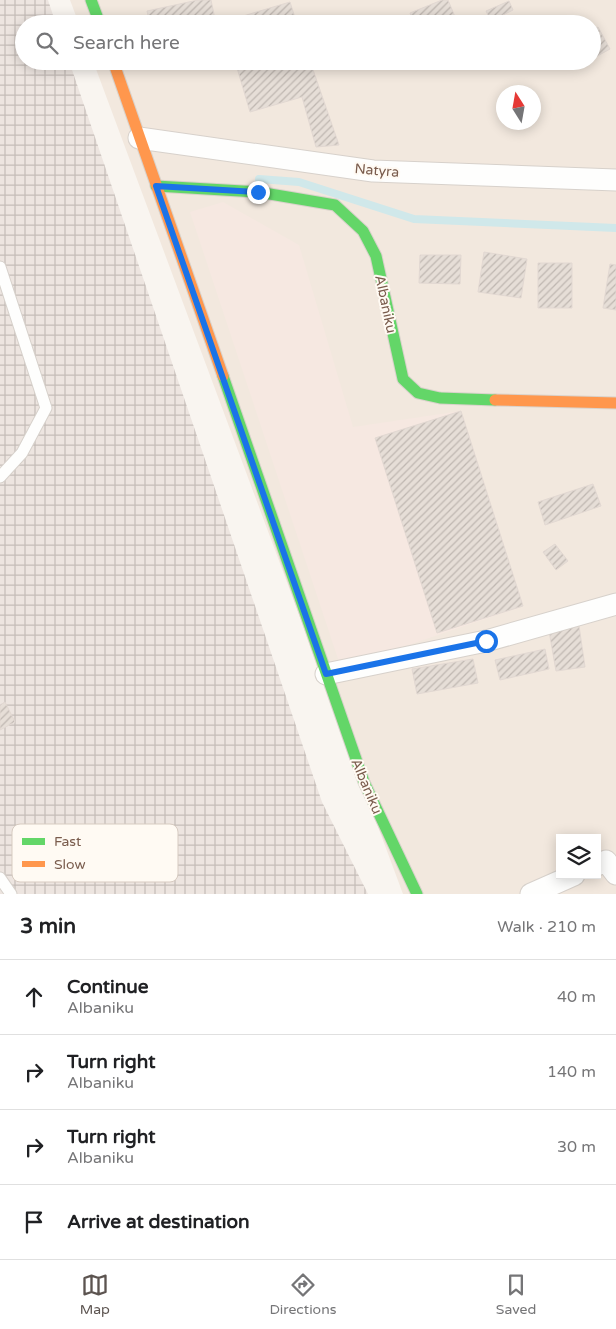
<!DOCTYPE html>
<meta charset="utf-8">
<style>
body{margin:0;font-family:"Varela Round",sans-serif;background:#f2f2f2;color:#202124}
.controls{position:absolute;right:15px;bottom:15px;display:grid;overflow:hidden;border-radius:0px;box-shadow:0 2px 12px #0003}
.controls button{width:45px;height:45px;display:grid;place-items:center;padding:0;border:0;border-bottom:1px solid #e0e0e0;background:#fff;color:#202124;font:25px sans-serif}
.compass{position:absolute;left:496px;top:85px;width:45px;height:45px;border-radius:50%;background:#fff;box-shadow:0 2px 12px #0003;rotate:349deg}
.stop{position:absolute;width:15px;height:15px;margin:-11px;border:4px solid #1a73e8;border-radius:50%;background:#fff}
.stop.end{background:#1a73e8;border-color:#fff;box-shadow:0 1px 5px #0008}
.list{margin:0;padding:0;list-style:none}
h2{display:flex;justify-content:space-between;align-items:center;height:65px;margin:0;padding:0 20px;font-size:21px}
h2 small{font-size:16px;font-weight:400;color:#757577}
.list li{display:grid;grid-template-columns:32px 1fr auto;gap:15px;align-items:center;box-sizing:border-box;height:75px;padding:0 20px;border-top:1px solid #e0e0e0}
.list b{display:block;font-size:19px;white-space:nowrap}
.list p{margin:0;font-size:16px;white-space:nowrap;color:#757577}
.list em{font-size:16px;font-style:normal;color:#757577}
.icon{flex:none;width:28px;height:28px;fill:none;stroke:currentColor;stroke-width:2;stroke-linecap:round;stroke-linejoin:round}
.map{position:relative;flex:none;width:616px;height:894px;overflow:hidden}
.search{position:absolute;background:#fff;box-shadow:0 2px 12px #0003;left:15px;right:15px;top:15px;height:55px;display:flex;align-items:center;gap:12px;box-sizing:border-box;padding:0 18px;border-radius:28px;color:#757577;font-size:19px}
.sheet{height:365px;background:#fff}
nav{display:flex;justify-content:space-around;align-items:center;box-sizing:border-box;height:70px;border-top:1px solid #e0e0e0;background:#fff;font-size:14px;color:#757577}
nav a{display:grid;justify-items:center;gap:2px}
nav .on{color:#5c5450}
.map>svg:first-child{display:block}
.residential{fill:#f2e8de;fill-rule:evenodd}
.commercial{fill:#f6e8e1}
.industrial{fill:url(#industrial-grid)}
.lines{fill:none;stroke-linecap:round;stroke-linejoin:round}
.stream{stroke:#d0e8ea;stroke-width:8}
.building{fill:url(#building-hatch);stroke:#e2d8d2}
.lane-casing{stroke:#d7d1cb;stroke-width:13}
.street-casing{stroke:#d7d1cb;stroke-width:23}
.fast-casing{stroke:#d9d2cb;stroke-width:13}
.slow-casing{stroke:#d9d2cb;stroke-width:13}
.lane{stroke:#fefefd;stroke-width:11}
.street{stroke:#fefefd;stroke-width:21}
.fast{stroke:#63d668;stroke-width:11}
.slow{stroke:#ff974d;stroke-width:11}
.route{stroke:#1a73e8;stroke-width:6}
.labels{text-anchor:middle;stroke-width:4;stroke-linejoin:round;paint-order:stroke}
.street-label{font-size:14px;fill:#7a5c4d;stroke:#fffaf3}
.key{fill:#fffaf3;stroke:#d7cbc1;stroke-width:1}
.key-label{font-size:14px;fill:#7a5c4d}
</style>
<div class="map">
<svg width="616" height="894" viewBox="0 0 616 894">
<defs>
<pattern id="industrial-grid" width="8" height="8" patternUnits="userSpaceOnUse" patternTransform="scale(1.25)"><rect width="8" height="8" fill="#ede5e0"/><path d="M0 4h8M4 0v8" fill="none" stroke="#c5bdb8"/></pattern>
<pattern id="building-hatch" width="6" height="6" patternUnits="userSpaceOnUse" patternTransform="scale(1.25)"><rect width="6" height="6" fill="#e6ded7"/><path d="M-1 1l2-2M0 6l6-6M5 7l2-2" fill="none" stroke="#bfb7b1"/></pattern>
</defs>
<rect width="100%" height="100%" fill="#f9f5f0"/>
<path class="residential" d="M70 0H616V894H403L93 61H592V24H79ZM504 92H534V122H504ZM560 838H597V875H560Z"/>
<path class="commercial" d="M223 202 299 245 353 427 461 411 523 606 341 668 190 212Z"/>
<path class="industrial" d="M0 0H48L56 24H24V61H69L322 802 368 894H0Z"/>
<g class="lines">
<path class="stream" d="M259 179 299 182 414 219 616 228"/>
</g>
<path class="building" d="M198 0H211L216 24H150L147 11Z
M442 0H448L458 24H414L410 13Z
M509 1 513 10 491 21 486 11Z
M290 2 297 24H223V22Z
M598 27 610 49 592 59V30Z
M235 61H310L339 145 316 147 302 97 250 112Z
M571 61H588L575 69Z
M484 252 527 259 521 298 478 292Z
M420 255H461L460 284 419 283Z
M538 263H572V308H538Z
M610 264 616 265V310L603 308Z
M461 411 523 606 437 633 375 438Z
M593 484 601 506 545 525 538 502Z
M555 544 568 561 556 570 543 552Z
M579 626 585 667 556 671 549 631Z
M545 649 549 669 500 680 495 660Z
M473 659 478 683 417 694 412 669Z
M5 702 15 722 0 730V705Z"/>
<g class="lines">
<g class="lane-casing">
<path id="lane" d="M0 267 46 408 22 453 0 477
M0 878 11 894"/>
</g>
<g class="street-casing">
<path id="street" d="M139 138 373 171 616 180
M326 674 486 641 616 604
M597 865 606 861 616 874
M531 894 574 875"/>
</g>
<g class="fast-casing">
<path id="fast" d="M91 0 100 24
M156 186 258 192 335 205 363 231 376 256 403 379 418 393 440 398 495 400
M223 376 364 782 417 894"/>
</g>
<g class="slow-casing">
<path id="slow" d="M113 61 223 376
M495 400 616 403"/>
</g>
<use href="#lane" class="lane"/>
<use href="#street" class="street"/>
<use href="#fast" class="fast"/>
<use href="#slow" class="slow"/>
</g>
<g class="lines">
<path class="route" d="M258 192 156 186 326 674 486 641"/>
</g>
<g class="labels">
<g class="street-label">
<text transform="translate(377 170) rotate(5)" y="5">Natyra</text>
<text transform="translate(386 304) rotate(78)" y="5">Albaniku</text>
<text transform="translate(367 786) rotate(67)" y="5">Albaniku</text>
</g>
</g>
<rect x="12" y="824" width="166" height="58" rx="8" class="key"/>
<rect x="22" y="838" width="23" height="7" fill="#63d668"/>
<rect x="22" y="861" width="23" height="6" fill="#ff974d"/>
<g class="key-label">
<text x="54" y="846">Fast</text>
<text x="54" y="869">Slow</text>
</g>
</svg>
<div class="controls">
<button><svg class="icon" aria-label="layers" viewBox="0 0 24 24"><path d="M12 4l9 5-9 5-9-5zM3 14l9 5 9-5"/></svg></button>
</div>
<svg class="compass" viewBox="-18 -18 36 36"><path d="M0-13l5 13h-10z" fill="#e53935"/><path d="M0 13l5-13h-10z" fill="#757577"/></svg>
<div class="stop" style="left:486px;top:641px"></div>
<div class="stop end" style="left:258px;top:192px"></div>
<div class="search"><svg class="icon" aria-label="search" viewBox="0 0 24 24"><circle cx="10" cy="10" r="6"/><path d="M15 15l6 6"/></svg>Search here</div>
</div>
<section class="sheet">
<h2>3 min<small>Walk · 210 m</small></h2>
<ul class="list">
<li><svg class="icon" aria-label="ahead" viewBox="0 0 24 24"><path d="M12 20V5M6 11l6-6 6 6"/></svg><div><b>Continue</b><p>Albaniku</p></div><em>40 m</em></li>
<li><svg class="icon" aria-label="right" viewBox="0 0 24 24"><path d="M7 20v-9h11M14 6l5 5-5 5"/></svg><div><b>Turn right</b><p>Albaniku</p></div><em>140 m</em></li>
<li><svg class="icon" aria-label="right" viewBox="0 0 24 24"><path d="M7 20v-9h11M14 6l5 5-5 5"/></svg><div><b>Turn right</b><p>Albaniku</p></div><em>30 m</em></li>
<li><svg class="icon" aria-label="arrive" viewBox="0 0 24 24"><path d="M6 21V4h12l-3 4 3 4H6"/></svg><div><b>Arrive at destination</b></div></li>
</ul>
</section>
<nav>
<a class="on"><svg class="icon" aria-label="map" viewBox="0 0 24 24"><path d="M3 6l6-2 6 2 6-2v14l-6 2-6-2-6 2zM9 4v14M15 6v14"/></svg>Map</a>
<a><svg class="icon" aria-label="directions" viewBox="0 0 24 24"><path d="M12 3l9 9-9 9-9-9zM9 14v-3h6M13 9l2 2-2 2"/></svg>Directions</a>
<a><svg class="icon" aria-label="saved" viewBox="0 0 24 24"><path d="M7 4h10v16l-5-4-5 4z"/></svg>Saved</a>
</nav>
